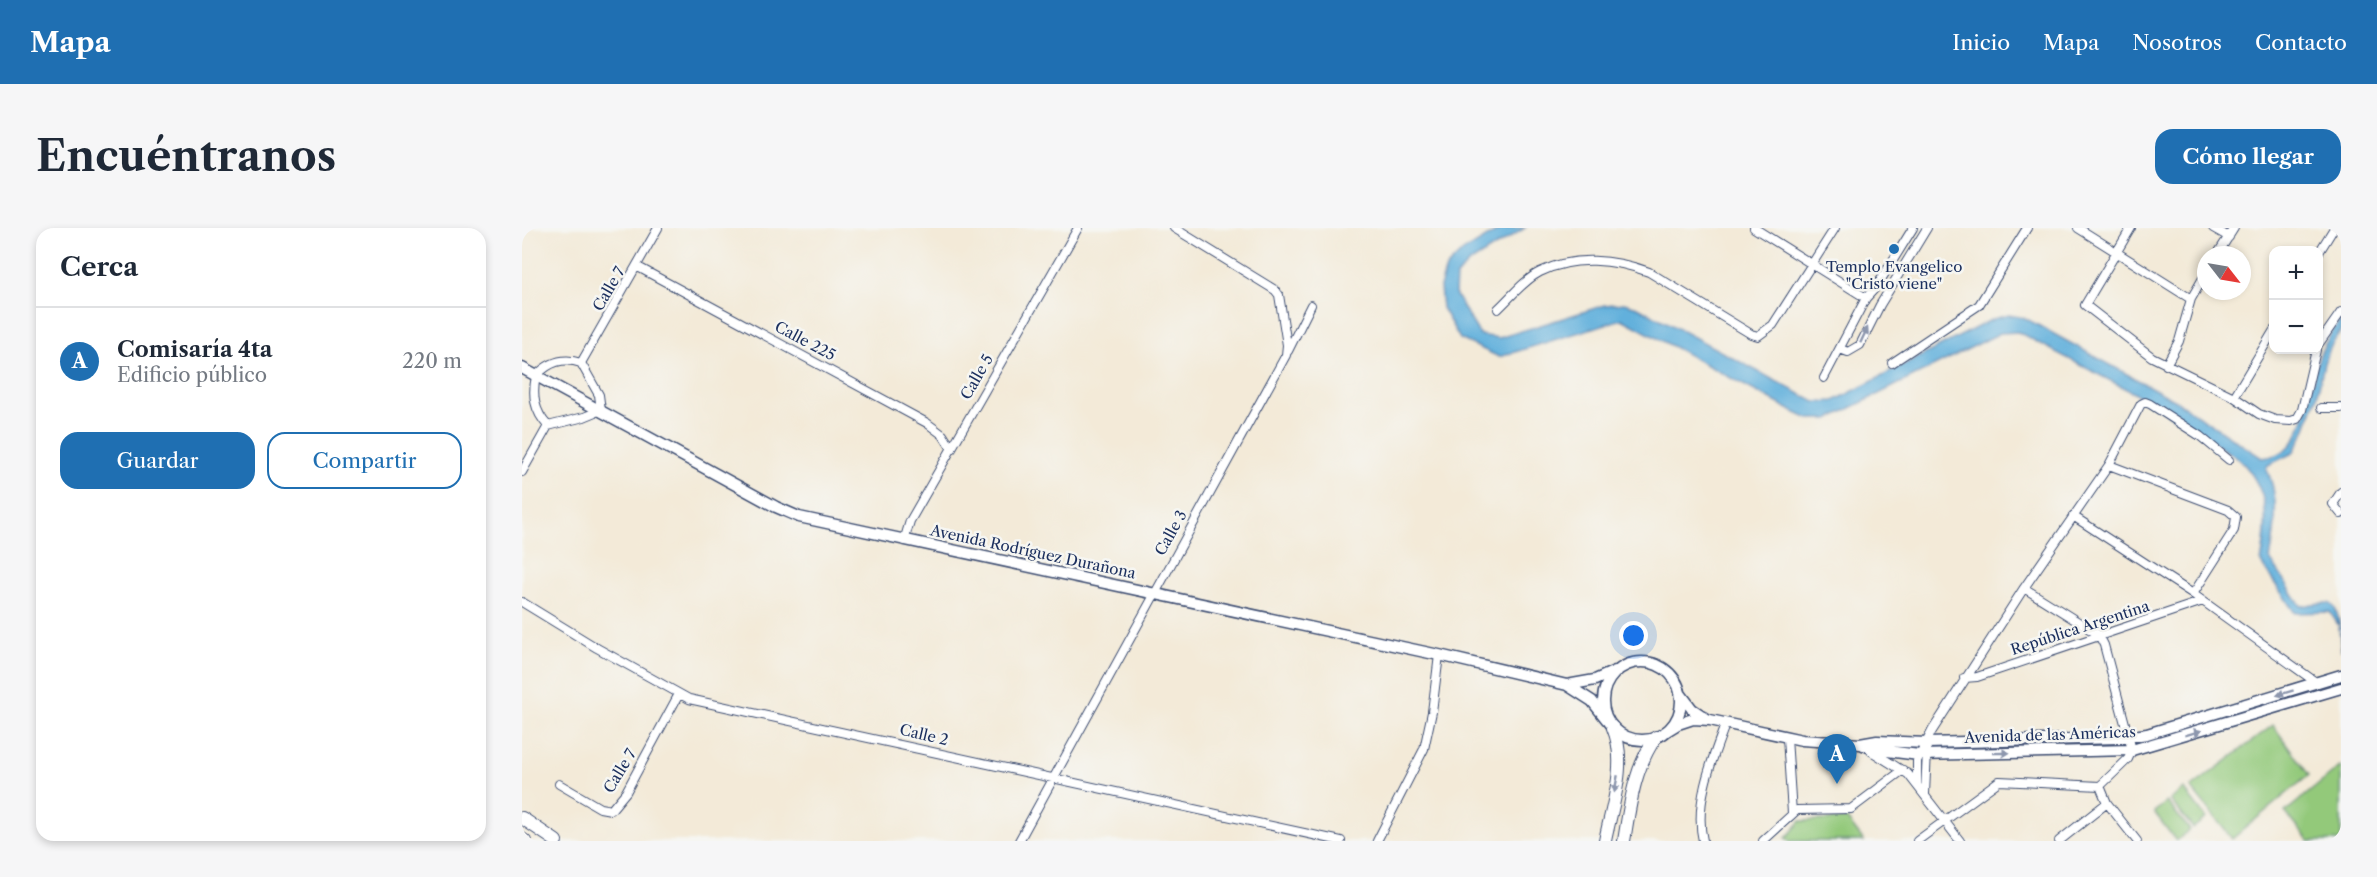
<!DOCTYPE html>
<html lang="es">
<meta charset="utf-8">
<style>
body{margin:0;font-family:"Libre Caslon Text",serif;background:#f6f6f7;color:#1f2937}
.controls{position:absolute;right:18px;top:18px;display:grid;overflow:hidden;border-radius:12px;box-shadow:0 3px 9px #0003}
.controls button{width:54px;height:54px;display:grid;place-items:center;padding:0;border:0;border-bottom:2px solid #e0e1e3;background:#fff;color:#1f2937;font:30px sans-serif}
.compass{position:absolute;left:1675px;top:18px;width:54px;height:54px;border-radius:50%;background:#fff;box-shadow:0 3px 9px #0003;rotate:121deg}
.you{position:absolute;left:1112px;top:408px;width:21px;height:21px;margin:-15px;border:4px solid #fff;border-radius:50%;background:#1a73e8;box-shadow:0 0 0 9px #1a73e833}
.badge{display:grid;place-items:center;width:39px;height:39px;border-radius:50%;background:#1f6fb2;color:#fff;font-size:20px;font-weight:700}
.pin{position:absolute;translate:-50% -50px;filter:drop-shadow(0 2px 3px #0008)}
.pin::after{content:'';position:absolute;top:32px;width:21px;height:18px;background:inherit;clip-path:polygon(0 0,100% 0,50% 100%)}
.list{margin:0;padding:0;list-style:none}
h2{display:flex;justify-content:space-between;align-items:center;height:78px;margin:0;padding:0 24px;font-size:26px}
h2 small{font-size:20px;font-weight:400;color:#747a83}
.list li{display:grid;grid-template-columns:39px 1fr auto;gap:18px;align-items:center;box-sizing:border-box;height:108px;padding:0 24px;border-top:2px solid #e0e1e3}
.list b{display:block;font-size:22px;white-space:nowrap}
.list p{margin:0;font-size:20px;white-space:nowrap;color:#747a83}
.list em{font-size:20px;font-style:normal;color:#747a83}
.actions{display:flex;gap:12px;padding:18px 24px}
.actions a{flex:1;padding:14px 0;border:2px solid #1f6fb2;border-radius:18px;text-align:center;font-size:21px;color:#1f6fb2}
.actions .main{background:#1f6fb2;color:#fff}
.map{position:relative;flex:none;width:1819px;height:613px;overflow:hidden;border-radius:18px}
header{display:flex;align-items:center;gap:36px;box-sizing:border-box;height:84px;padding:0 30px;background:#1f6fb2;color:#fff}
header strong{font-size:28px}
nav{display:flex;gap:33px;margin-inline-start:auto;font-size:21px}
.intro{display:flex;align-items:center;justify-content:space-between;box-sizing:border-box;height:144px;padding:0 36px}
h1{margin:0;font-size:42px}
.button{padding:15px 27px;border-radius:18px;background:#1f6fb2;color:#fff;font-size:21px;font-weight:700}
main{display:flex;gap:36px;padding:0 36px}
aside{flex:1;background:#fff;border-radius:18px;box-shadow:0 3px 9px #0003}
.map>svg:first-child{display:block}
.green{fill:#93c97a;stroke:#577c6c;stroke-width:1.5}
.water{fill:#62b0dc;stroke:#3e709d;stroke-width:1.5}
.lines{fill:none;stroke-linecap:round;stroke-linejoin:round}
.minor-casing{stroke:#3b4b70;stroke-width:10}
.secondary-casing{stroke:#3b4b70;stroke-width:13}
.primary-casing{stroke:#3b4b70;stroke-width:14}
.minor{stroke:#fff;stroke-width:8}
.secondary{stroke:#fff;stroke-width:10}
.primary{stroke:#fff;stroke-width:12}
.oneway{fill:#8d97ae}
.poi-dot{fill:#1f6fb2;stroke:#f6f6f2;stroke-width:2}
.labels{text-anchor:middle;stroke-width:5;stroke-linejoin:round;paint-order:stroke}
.poi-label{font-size:15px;fill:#1b2f5e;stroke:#f6f6f2}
.street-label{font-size:15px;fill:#1b2f5e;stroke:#f6f6f2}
</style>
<header>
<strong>Mapa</strong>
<nav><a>Inicio</a><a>Mapa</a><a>Nosotros</a><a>Contacto</a></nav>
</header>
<div class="intro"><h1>Encuéntranos</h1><a class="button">Cómo llegar</a></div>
<main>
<aside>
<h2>Cerca<small></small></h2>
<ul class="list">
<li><span class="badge">A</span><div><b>Comisaría 4ta</b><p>Edificio público</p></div><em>220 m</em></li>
</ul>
<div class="actions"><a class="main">Guardar</a><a>Compartir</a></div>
</aside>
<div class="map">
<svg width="1819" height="613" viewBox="0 0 1819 613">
<rect width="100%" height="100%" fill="#f6f6f2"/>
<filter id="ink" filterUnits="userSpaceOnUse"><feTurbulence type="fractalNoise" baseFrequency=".0167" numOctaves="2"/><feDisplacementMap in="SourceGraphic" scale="12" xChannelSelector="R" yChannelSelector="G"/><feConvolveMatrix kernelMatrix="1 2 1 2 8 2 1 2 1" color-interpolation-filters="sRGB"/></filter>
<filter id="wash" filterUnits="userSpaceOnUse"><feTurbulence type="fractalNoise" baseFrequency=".008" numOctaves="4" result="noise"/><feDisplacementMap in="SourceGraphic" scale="24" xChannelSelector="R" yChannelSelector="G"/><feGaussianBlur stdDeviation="1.35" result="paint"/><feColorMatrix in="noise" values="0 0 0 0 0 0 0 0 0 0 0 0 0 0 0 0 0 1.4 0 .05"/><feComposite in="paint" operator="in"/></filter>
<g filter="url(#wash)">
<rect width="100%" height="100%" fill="#f3ead8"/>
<path class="green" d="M1751 497 1787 547 1710 611 1669 560Z
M1819 538V613H1787L1763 584Z
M1662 561 1684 590 1671 600 1648 572Z
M1645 574 1668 602 1654 613 1632 584Z
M1325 591 1342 613H1267L1264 610 1279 593Z"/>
<path class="water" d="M980 0H1003L947 35 934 48 933 66 958 107 977 110 1083 77 1102 75 1116 79 1293 174 1312 173 1471 91 1487 87 1503 90 1654 173 1740 230C1749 229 1759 227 1766 220 1784 203 1788 160 1795 136 1799 120 1809 105 1819 91V103L1810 116 1802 135 1795 169 1783 203 1771 225 1746 237 1744 241C1758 265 1753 306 1748 331L1779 378C1787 377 1802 373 1809 376 1819 383 1819 410 1819 423L1817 398 1808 384 1773 385 1739 335C1746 293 1749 263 1717 231L1625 172 1496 104 1478 105 1307 191H1287L1268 182 1100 91 977 129 938 111 920 80 918 59 924 40 939 25Z"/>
</g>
<g filter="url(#ink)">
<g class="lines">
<g class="minor-casing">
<path id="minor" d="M1232 0 1344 70
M1556 0 1669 71
M1609 0 1563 77 1630 129 1712 169 1737 186 1753 192 1769 193 1775 191 1780 182 1794 122
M1691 0 1707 9
M1796 26 1812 0
M1695 27 1712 0
M116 39 405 195 421 207 430 221
M976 81C989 69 1002 52 1018 44 1052 27 1092 31 1127 44L1229 106 1236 108 1251 97 1313 0
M1796 117 1819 84
M1318 121 1326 124 1338 117 1358 77 1405 0
M766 123 789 77
M59 135 136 0
M1370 135 1457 77 1505 0
M1644 137 1657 113 1669 71 1684 45
M1302 150 1344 70 1355 58 1391 0
M1712 169 1752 102
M1799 180H1819
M1587 237 1706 282 1714 289 1712 302 1671 366
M0 244 26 198 62 189 79 182 77 167 59 135C41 129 27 134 14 148 10 167 12 183 26 198
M1819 264 1811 276 1819 286
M1551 288 1671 366 1795 455
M382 313 388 293 556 0
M1502 360 1577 407 1582 417 1610 522 1606 531 1578 558 1585 575 1537 613
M0 374 75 420 167 471 819 613
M1442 450 1455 449 1681 373
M1265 510 1270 585
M1349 523 1386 546 1438 613
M37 556 78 580 89 582 104 564 157 466
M1395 556V533L1410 503 1502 360 1587 237 1619 176 1623 174 1628 176 1678 208 1707 232
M1403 566 1405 522
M1585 575 1615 613
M497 613 764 127 765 117 757 67 753 62 652 0
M855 613 902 521 910 484 917 427
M1181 613C1172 575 1190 532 1203 497
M1241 613 1275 582 1329 581 1381 542
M1395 613 1477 553 1578 558"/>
</g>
<g class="secondary-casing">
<path id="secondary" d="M0 140 254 279 277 289 917 427 1045 457 1070 473 1085 492
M1081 473a39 39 0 1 1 78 0a39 39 0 1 1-78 0Z
M1045 457 1073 452 1093 443
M1158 465 1170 481 1185 491
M1143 504 1156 496 1171 491 1188 492 1280 512 1338 516 1355 513 1405 515 1597 510 1625 506 1819 447
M1341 517 1357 522 1397 527 1610 522 1819 460"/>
</g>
<g class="primary-casing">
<path id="primary" d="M0 590 34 613
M0 611 3 613
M1083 613C1090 577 1106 535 1091 500
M1102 613C1108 577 1112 540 1134 509"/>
</g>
<use href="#minor" class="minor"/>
<use href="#secondary" class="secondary"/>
<use href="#primary" class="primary"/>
</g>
<defs><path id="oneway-solid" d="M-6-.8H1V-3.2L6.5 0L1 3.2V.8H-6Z" transform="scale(1.5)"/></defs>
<g class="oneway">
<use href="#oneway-solid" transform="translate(1342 107) rotate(-65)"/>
<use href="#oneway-solid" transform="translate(1763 465) rotate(163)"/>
<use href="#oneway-solid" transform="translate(1671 505) rotate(-17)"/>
<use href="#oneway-solid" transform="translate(1479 525) rotate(-1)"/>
<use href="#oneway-solid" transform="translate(1094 556) rotate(101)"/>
</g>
</g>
<circle class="poi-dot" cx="1372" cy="21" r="6"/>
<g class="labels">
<g class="poi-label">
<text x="1372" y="44">Templo Evangelico<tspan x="1372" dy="17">"Cristo viene"</tspan></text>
</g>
<g class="street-label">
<text transform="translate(87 61) rotate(-60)" y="5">Calle 7</text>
<text transform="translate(283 113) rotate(28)" y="5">Calle 225</text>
<text transform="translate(455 149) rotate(-60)" y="5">Calle 5</text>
<text transform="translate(649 305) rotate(-61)" y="5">Calle 3</text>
<text transform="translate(511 324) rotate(12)" y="5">Avenida Rodríguez Durañona</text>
<text transform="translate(1558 400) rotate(-18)" y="5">República Argentina</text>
<text transform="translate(402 507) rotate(13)" y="5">Calle 2</text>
<text transform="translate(1528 507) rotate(-2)" y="5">Avenida de las Américas</text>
<text transform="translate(98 543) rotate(-59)" y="5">Calle 7</text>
</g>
</g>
</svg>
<div class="controls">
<button>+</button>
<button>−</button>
</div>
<svg class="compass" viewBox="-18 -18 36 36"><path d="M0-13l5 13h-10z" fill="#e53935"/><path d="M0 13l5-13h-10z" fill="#747a83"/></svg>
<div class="you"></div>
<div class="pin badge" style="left:1315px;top:556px">A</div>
</div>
</main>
